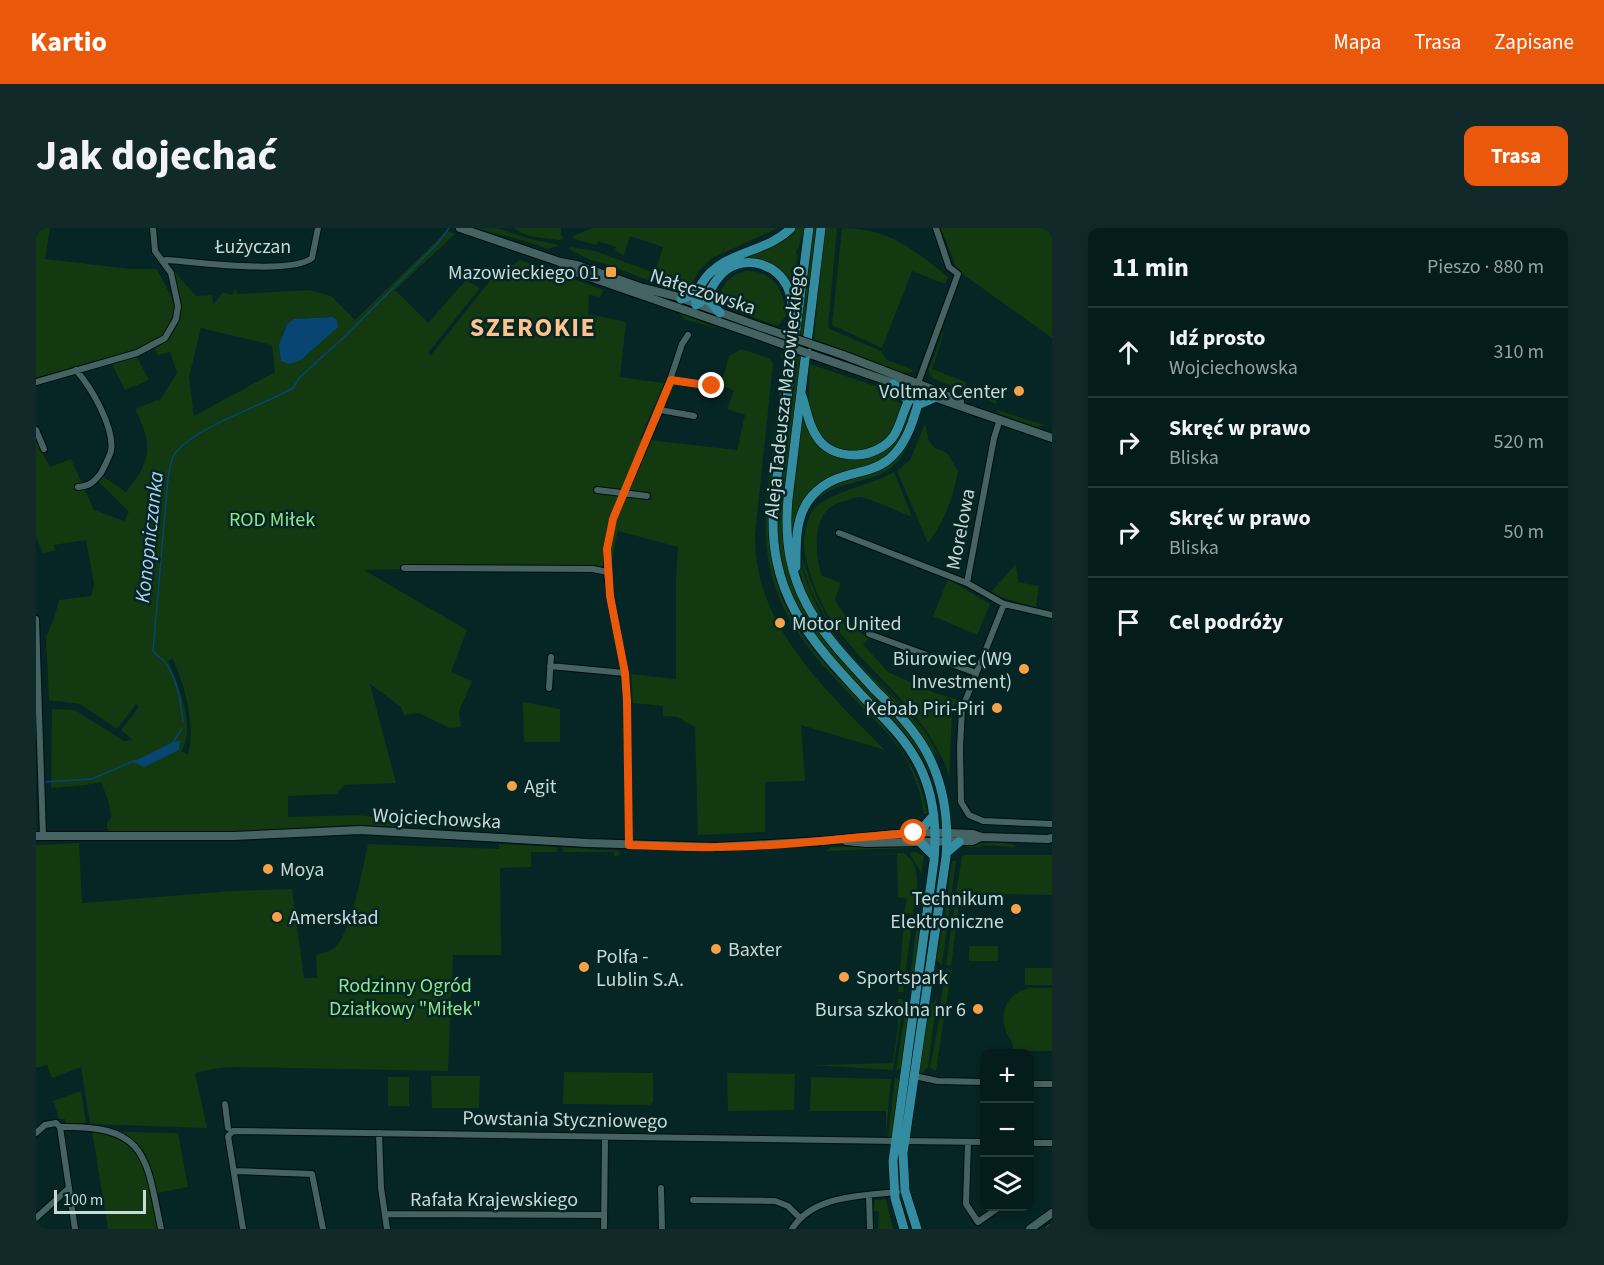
<!DOCTYPE html>
<html lang="pl">
<meta charset="utf-8">
<style>
body{margin:0;font-family:"Source Sans 3",sans-serif;background:#122929;color:#f1f3f6}
.controls{position:absolute;right:18px;bottom:18px;display:grid;overflow:hidden;border-radius:12px;box-shadow:0 3px 9px #0003}
.controls button{width:54px;height:54px;display:grid;place-items:center;padding:0;border:0;border-bottom:2px solid #253a3b;background:#041c1c;color:#f1f3f6;font:30px sans-serif}
.scale{position:absolute;left:18px;bottom:15px;width:92px;box-sizing:border-box;padding-left:6px;border:3px solid #c8d9d8;border-top:0;font-size:16px;line-height:21px;white-space:nowrap;color:#c8d9d8;-webkit-text-stroke:4px #062525;paint-order:stroke}
.stop{position:absolute;width:18px;height:18px;margin:-14px;border:4px solid #ea580c;border-radius:50%;background:#fff}
.stop.end{background:#ea580c;border-color:#fff;box-shadow:0 2px 6px #0008}
.list{margin:0;padding:0;list-style:none}
h2{display:flex;justify-content:space-between;align-items:center;height:78px;margin:0;padding:0 24px;font-size:26px}
h2 small{font-size:20px;font-weight:400;color:#97a1a3}
.list li{display:grid;grid-template-columns:39px 1fr auto;gap:18px;align-items:center;box-sizing:border-box;height:90px;padding:0 24px;border-top:2px solid #253a3b}
.list b{display:block;font-size:22px;white-space:nowrap}
.list p{margin:0;font-size:20px;white-space:nowrap;color:#97a1a3}
.list em{font-size:20px;font-style:normal;color:#97a1a3}
.icon{flex:none;width:33px;height:33px;fill:none;stroke:currentColor;stroke-width:2;stroke-linecap:round;stroke-linejoin:round}
.map{position:relative;flex:none;width:1016px;height:1001px;overflow:hidden;border-radius:12px}
header{display:flex;align-items:center;gap:36px;box-sizing:border-box;height:84px;padding:0 30px;background:#ea580c;color:#fff}
header strong{font-size:28px}
nav{display:flex;gap:33px;margin-inline-start:auto;font-size:21px}
.intro{display:flex;align-items:center;justify-content:space-between;box-sizing:border-box;height:144px;padding:0 36px}
h1{margin:0;font-size:42px}
.button{padding:15px 27px;border-radius:12px;background:#ea580c;color:#fff;font-size:21px;font-weight:700}
main{display:flex;gap:36px;padding:0 36px}
aside{flex:1;background:#041c1c;border-radius:12px;box-shadow:0 3px 9px #0003}
.map>svg:first-child{display:block}
.green{fill:#123910;fill-rule:evenodd}
.water{fill:#084573}
.lines{fill:none;stroke-linecap:round;stroke-linejoin:round}
.stream{stroke:#084573;stroke-width:1.5}
.street-casing{stroke:#000d0d;stroke-width:8}
.secondary-casing{stroke:#000d0d;stroke-width:10}
.primary-casing{stroke:#000d0d;stroke-width:10}
.street{stroke:#456363;stroke-width:6}
.secondary{stroke:#456363;stroke-width:8}
.primary{stroke:#348ca1;stroke-width:9}
.secondary-bridge-casing{stroke:#000d0d;stroke-width:10;stroke-linecap:butt}
.secondary-bridge{stroke:#456363;stroke-width:8}
.route{stroke:#ea580c;stroke-width:8}
.poi-dot{fill:#f7a149;stroke:#062525;stroke-width:2}
.labels{text-anchor:middle;stroke-width:5;stroke-linejoin:round;paint-order:stroke}
.street-label{font-size:20px;fill:#c8d9d8;stroke:#062525}
.poi-label{font-size:20px;fill:#c8d9d8;stroke:#062525;text-anchor:start}
.park-label{font-size:20px;fill:#8fe689;stroke:#062525}
.water-label{font-size:21px;font-style:italic;fill:#aed0f3;stroke:#062525}
.district-label{font-size:26px;font-weight:bold;letter-spacing:1.5px;fill:#fec28a;stroke:#062525}
</style>
<header>
<strong>Kartio</strong>
<nav><a>Mapa</a><a>Trasa</a><a>Zapisane</a></nav>
</header>
<div class="intro"><h1>Jak dojechać</h1><a class="button">Trasa</a></div>
<main>
<div class="map">
<svg width="1016" height="1001" viewBox="0 0 1016 1001">
<rect width="100%" height="100%" fill="#062525"/>
<path class="green" d="M0 0H14L9 31 95 41H121L136 70 139 82 132 98 124 110 102 121 0 152Z
M439 0H461L494 11 524 17 512 21 489 13Z
M478 0H525V7L528 9 524 12C509 10 489 10 478 0Z
M556 0H742L676 30 663 43 655 56 641 61 611 52 573 37 554 32 533 21 534 19 559 23 619 45 627 19 594 8 588 27 579 23 580 19 562 13 561 17 538 11 537 8Z
M760 0H768L762 21H761L760 26 762 27 756 60 751 51 708 32 669 63 667 62 683 41 752 7Z
M776 0H781L748 276C744 367 778 402 837 464 854 481 871 499 884 520 896 540 902 562 907 585H904C902 570 899 555 892 541 883 520 867 503 851 486 824 457 794 430 772 398 748 362 740 318 743 275Z
M790 0H801L792 99 794 101 845 123 851 132 877 142 876 144 865 145 778 111 787 15Z
M806 0C852 0 879 22 912 49L909 56 876 43 846 120 796 97Z
M903 0H1016V110L921 42 907 5Z
M411 3 419 6 359 62 392 95 430 52 444 60 392 125 395 127 461 44 477 37 484 32 568 62 564 69 553 67 552 86 590 94 584 149 628 155 604 211 701 222 709 187 691 181 698 163 685 157 693 128 706 121 735 131 737 136 719 307C718 398 790 462 849 522L765 497 769 553 729 554V604L662 607 659 499 641 489 627 488V478L597 475 595 446 640 451V351L642 319 582 303 574 340 555 337 328 342 431 402 415 444 436 453 423 483 425 499 414 500 382 485 368 487 365 479 334 456 360 555 309 557 300 566 252 568V589L322 587 357 592 362 599 317 597 200 604 73 603 71 600V594L75 590 73 575 65 554 51 557 15 560 16 481 39 482 88 513 97 512 85 502 103 479 100 476 81 501 44 476 13 472 10 409 19 387 23 372 55 368 58 356 50 312 18 317 19 323 7 325 0 310V213L14 239 35 231 58 282 88 293 93 284 62 253 65 247 90 264C116 232 117 217 99 181L121 172 123 173 141 145 134 124 122 127 118 121C154 99 144 77 138 43L160 68 176 67 177 77 187 64 196 67 200 61 202 66 273 62 295 68 319 92ZM297 89 302 98 265 132 246 107 251 96 258 91ZM165 100 236 117 239 144 158 188 153 149ZM137 431C149 460 160 496 152 527L145 523C161 499 142 457 132 433Z
M710 43C738 42 749 64 750 88L742 98 693 81 685 73 686 70 683 69C688 54 694 47 710 43Z
M643 85 686 102 648 91Z
M907 104 908 105 896 141 930 154 929 157 961 168 960 176 896 150 893 145V141Z
M744 125 750 128C746 159 743 191 739 223 732 277 726 328 750 379 786 457 878 496 891 586H888C885 565 878 545 867 526 855 508 840 493 825 478 789 440 752 404 737 352 725 311 730 268 736 226 739 196 743 166 747 135Z
M95 129H101L113 152 89 162 76 136Z
M774 136 848 161 861 170 860 172 866 177C863 189 859 201 850 210 832 229 795 228 782 204 769 183 773 159 774 136Z
M874 180 876 181 862 217 844 234 801 248 759 292 756 311 754 294 766 183 793 224 841 226Z
M961 182 1011 198H998L961 185Z
M884 184H886C875 203 874 225 856 239 830 259 792 251 773 281 760 300 761 325 768 346 776 370 788 395 804 414 830 447 892 494 901 532 889 516 880 499 866 484 823 437 757 385 762 313 763 295 770 277 784 265 793 257 806 254 817 250 866 236 864 226 884 184Z
M889 196 893 213 899 220 911 225 922 243C917 270 909 293 892 315L861 243 874 232Z
M858 244 876 289C866 285 831 269 823 269 819 269 813 272 809 273 774 280 779 321 785 347L805 355 799 371C807 386 819 404 834 410L827 416 852 444 899 465 922 472 918 478 916 487 913 549C912 540 907 532 903 524 881 480 841 450 810 412 794 394 782 371 775 348 770 333 766 320 769 304 771 296 773 284 780 279 802 261 833 258 858 244Z
M765 328C777 357 786 389 807 414 840 453 883 484 904 531 894 518 886 500 874 486 831 437 777 396 765 328Z
M980 336 982 354 1003 358 1000 379 970 371 955 364Z
M912 351 954 376 941 407 897 388Z
M487 474 524 481V514H488Z
M960 614 979 617V619L946 617 945 619H930V617Z
M43 615 46 675 197 663 256 661 268 750H281L280 727C285 725 293 724 298 720 315 708 327 638 332 616L463 621V616L521 619 522 624H495V639L464 640 465 727H417L412 843 199 839 182 840 159 845 171 900 54 896 45 839 16 850 11 837 0 840V617Z
M876 618 875 620 790 623 795 619Z
M526 619 581 623 585 625 582 628H578V624H527Z
M875 624H880L888 628 885 645 874 626Z
M868 625C888 640 880 664 877 686L868 685 871 671 862 669 861 626 789 629Z
M930 627H1016V667L920 665 926 628Z
M916 633H920L906 737 900 732 908 693Z
M920 669H924L915 738 910 737Z
M868 694H876L867 764H862Z
M881 694 885 699 878 751 874 750Z
M933 718H962V733H933Z
M989 740H1016V757H989Z
M910 741 915 742 910 780 904 777Z
M994 760H1016V823H977C977 810 972 811 969 800 963 780 975 763 994 760Z
M901 770 892 839 885 846 883 843 892 781Z
M862 771H867V776L857 842 775 837 857 835 862 798Z
M870 778 874 780 867 837 865 841 860 842Z
M905 782 909 783 900 843 894 840Z
M528 844 617 845V874L614 877 527 876Z
M691 845 759 846 758 882 692 883Z
M395 848H444L443 880H396Z
M352 849H373V878H352Z
M775 849 855 851 850 907V883H774Z
M859 849 864 853 857 906 854 909H852Z
M45 863 50 895 30 896 29 891H23L18 874H14Z
M56 903 142 905 152 959 121 965 129 1001H72Z
M850 971 857 1001H842L843 983H837L839 972Z"/>
<path class="water" d="M297 89 301 92 302 99 265 132 253 136 245 133 243 117 251 96 258 91Z
M144 513 143 522 108 539 97 534 137 514Z"/>
<g class="lines">
<path class="stream" d="M147 494C145 476 142 454 131 437 128 432 121 428 117 423L132 250C134 243 134 233 138 227 156 200 226 178 257 160L264 149 306 111 401 16 413 0
M137 514 146 501
M7 554 56 551 100 532"/>
<g class="street-casing">
<path id="street" d="M126 33 131 32C160 34 255 47 276 30L282 0
M40 142C55 159 79 200 75 223 73 230 68 239 65 245 58 254 54 258 42 259
M635 152 676 158
M0 154 101 125 129 110 140 91 142 78 135 45 119 23 117 0
M882 155 922 46 913 39 900 0
M624 182 658 188
M0 202 8 221
M561 262 611 268
M803 305 931 355 958 210 964 191
M368 340 557 341 571 344
M931 355 968 376 1016 387
M968 376 926 481 924 520 925 574 933 587 947 593 1016 596
M0 391 7 608
M833 406 940 445
M514 438 589 445
M513 460 515 429
M593 617 591 473 589 445 574 368 571 344V321L577 291 624 182 646 116 652 107
M878 848 902 853 948 854
M993 856H1016
M189 876 192 900
M24 899C111 897 110 928 125 1001
M24 899 39 1001
M0 905 9 897 20 895 24 899
M343 905 345 960 351 1001
M869 913 948 914
M932 914 930 976 942 994 965 978
M993 915H1016
M198 943 276 946 287 1001
M625 960 626 1001
M833 967 834 1001
M657 972 739 973 752 978 764 990
M349 986 568 987
M0 990 33 960
M207 1001 192 908 197 903 860 913
M568 1001 569 909
M756 1001C777 967 825 968 861 964"/>
</g>
<g class="secondary-casing">
<path id="secondary" d="M424 0 524 34 541 37 607 60 639 68 725 99
M525 35 539 44 724 108
M771 125 1016 210
M807 127 901 163 924 174
M0 608H198L324 602 552 615 680 619 786 613 883 604 937 606 945 609 1012 611 1016 610
M810 613 830 615 937 613 945 609
M994 1001 1016 985
M1013 1001 1016 999"/>
</g>
<g class="primary-casing">
<path id="primary" d="M773 0 738 272C730 366 773 411 833 475 851 493 870 512 882 535 898 565 901 599 898 633L857 933 859 970 868 1001
M785 0 752 271C744 361 782 401 840 463 859 481 877 500 890 523 908 556 913 592 910 629L867 925 869 963 881 1001
M671 70 684 85
M645 71 660 65
M660 77C675 69 676 52 690 42 711 27 740 36 751 58 756 68 756 79 758 90
M660 77C659 68 661 63 666 55 687 22 730 26 755 0
M857 156 872 173
M766 168C771 183 773 199 783 212 801 234 840 231 857 209 867 195 867 175 880 164
M882 177 898 170
M760 339C760 315 759 287 776 268 810 230 851 263 876 195 879 184 885 174 880 164
M883 604 898 587
M883 613 898 628
M910 625 923 614"/>
</g>
<use href="#street" class="street"/>
<use href="#secondary" class="secondary"/>
<use href="#primary" class="primary"/>
<g class="secondary-bridge-casing">
<path id="secondary-bridge" d="M725 99 807 127
M724 108 771 125"/>
</g>
<use href="#secondary-bridge" class="secondary-bridge"/>
</g>
<g class="lines">
<path class="route" d="M676 158 635 152 577 291 571 321 574 368 589 445 591 473 593 617C622 618 652 620 681 619 747 619 812 609 878 605"/>
</g>
<g class="poi-dot">
<rect x="569" y="38" width="12" height="12" rx="3"/>
<circle cx="983" cy="163" r="6"/>
<circle cx="744" cy="395" r="6"/>
<circle cx="988" cy="441" r="6"/>
<circle cx="961" cy="480" r="6"/>
<circle cx="476" cy="558" r="6"/>
<circle cx="232" cy="641" r="6"/>
<circle cx="980" cy="681" r="6"/>
<circle cx="241" cy="689" r="6"/>
<circle cx="680" cy="721" r="6"/>
<circle cx="548" cy="739" r="6"/>
<circle cx="808" cy="749" r="6"/>
<circle cx="942" cy="781" r="6"/>
</g>
<g class="labels">
<g class="street-label">
<text x="217" y="25">Łużyczan</text>
<text transform="translate(667 63) rotate(18)" y="7">Nałęczowska</text>
<text transform="translate(748 164) rotate(-84)" y="7">Aleja Tadeusza Mazowieckiego</text>
<text transform="translate(924 301) rotate(-79)" y="7">Morelowa</text>
<text transform="translate(401 590) rotate(3)" y="7">Wojciechowska</text>
<text transform="translate(529 891) rotate(1)" y="7">Powstania Styczniowego</text>
<text x="458" y="978">Rafała Krajewskiego</text>
</g>
<g class="poi-label">
<text x="563" y="51" text-anchor="end">Mazowieckiego 01</text>
<text x="971" y="170" text-anchor="end">Voltmax Center</text>
<text x="756" y="402">Motor United</text>
<text x="976" y="437" text-anchor="end">Biurowiec (W9<tspan x="976" dy="23">Investment)</tspan></text>
<text x="949" y="487" text-anchor="end">Kebab Piri-Piri</text>
<text x="488" y="565">Agit</text>
<text x="244" y="648">Moya</text>
<text x="968" y="677" text-anchor="end">Technikum<tspan x="968" dy="23">Elektroniczne</tspan></text>
<text x="253" y="696">Amerskład</text>
<text x="692" y="728">Baxter</text>
<text x="560" y="735">Polfa -<tspan x="560" dy="23">Lublin S.A.</tspan></text>
<text x="820" y="756">Sportspark</text>
<text x="930" y="788" text-anchor="end">Bursa szkolna nr 6</text>
</g>
<g class="park-label">
<text x="236" y="298">ROD Miłek</text>
<text x="369" y="764">Rodzinny Ogród<tspan x="369" dy="23">Działkowy "Miłek"</tspan></text>
</g>
<g class="water-label">
<text transform="translate(113 309) rotate(-84)" y="7">Konopniczanka</text>
</g>
<g class="district-label">
<text x="497" y="108">SZEROKIE</text>
</g>
</g>
</svg>
<div class="controls">
<button>+</button>
<button>−</button>
<button><svg class="icon" aria-label="layers" viewBox="0 0 24 24"><path d="M12 4l9 5-9 5-9-5zM3 14l9 5 9-5"/></svg></button>
</div>
<div class="scale">100 m</div>
<div class="stop" style="left:878px;top:605px"></div>
<div class="stop end" style="left:676px;top:158px"></div>
</div>
<aside>
<h2>11 min<small>Pieszo · 880 m</small></h2>
<ul class="list">
<li><svg class="icon" aria-label="ahead" viewBox="0 0 24 24"><path d="M12 20V5M6 11l6-6 6 6"/></svg><div><b>Idź prosto</b><p>Wojciechowska</p></div><em>310 m</em></li>
<li><svg class="icon" aria-label="right" viewBox="0 0 24 24"><path d="M7 20v-9h11M14 6l5 5-5 5"/></svg><div><b>Skręć w prawo</b><p>Bliska</p></div><em>520 m</em></li>
<li><svg class="icon" aria-label="right" viewBox="0 0 24 24"><path d="M7 20v-9h11M14 6l5 5-5 5"/></svg><div><b>Skręć w prawo</b><p>Bliska</p></div><em>50 m</em></li>
<li><svg class="icon" aria-label="arrive" viewBox="0 0 24 24"><path d="M6 21V4h12l-3 4 3 4H6"/></svg><div><b>Cel podróży</b></div></li>
</ul>
</aside>
</main>
